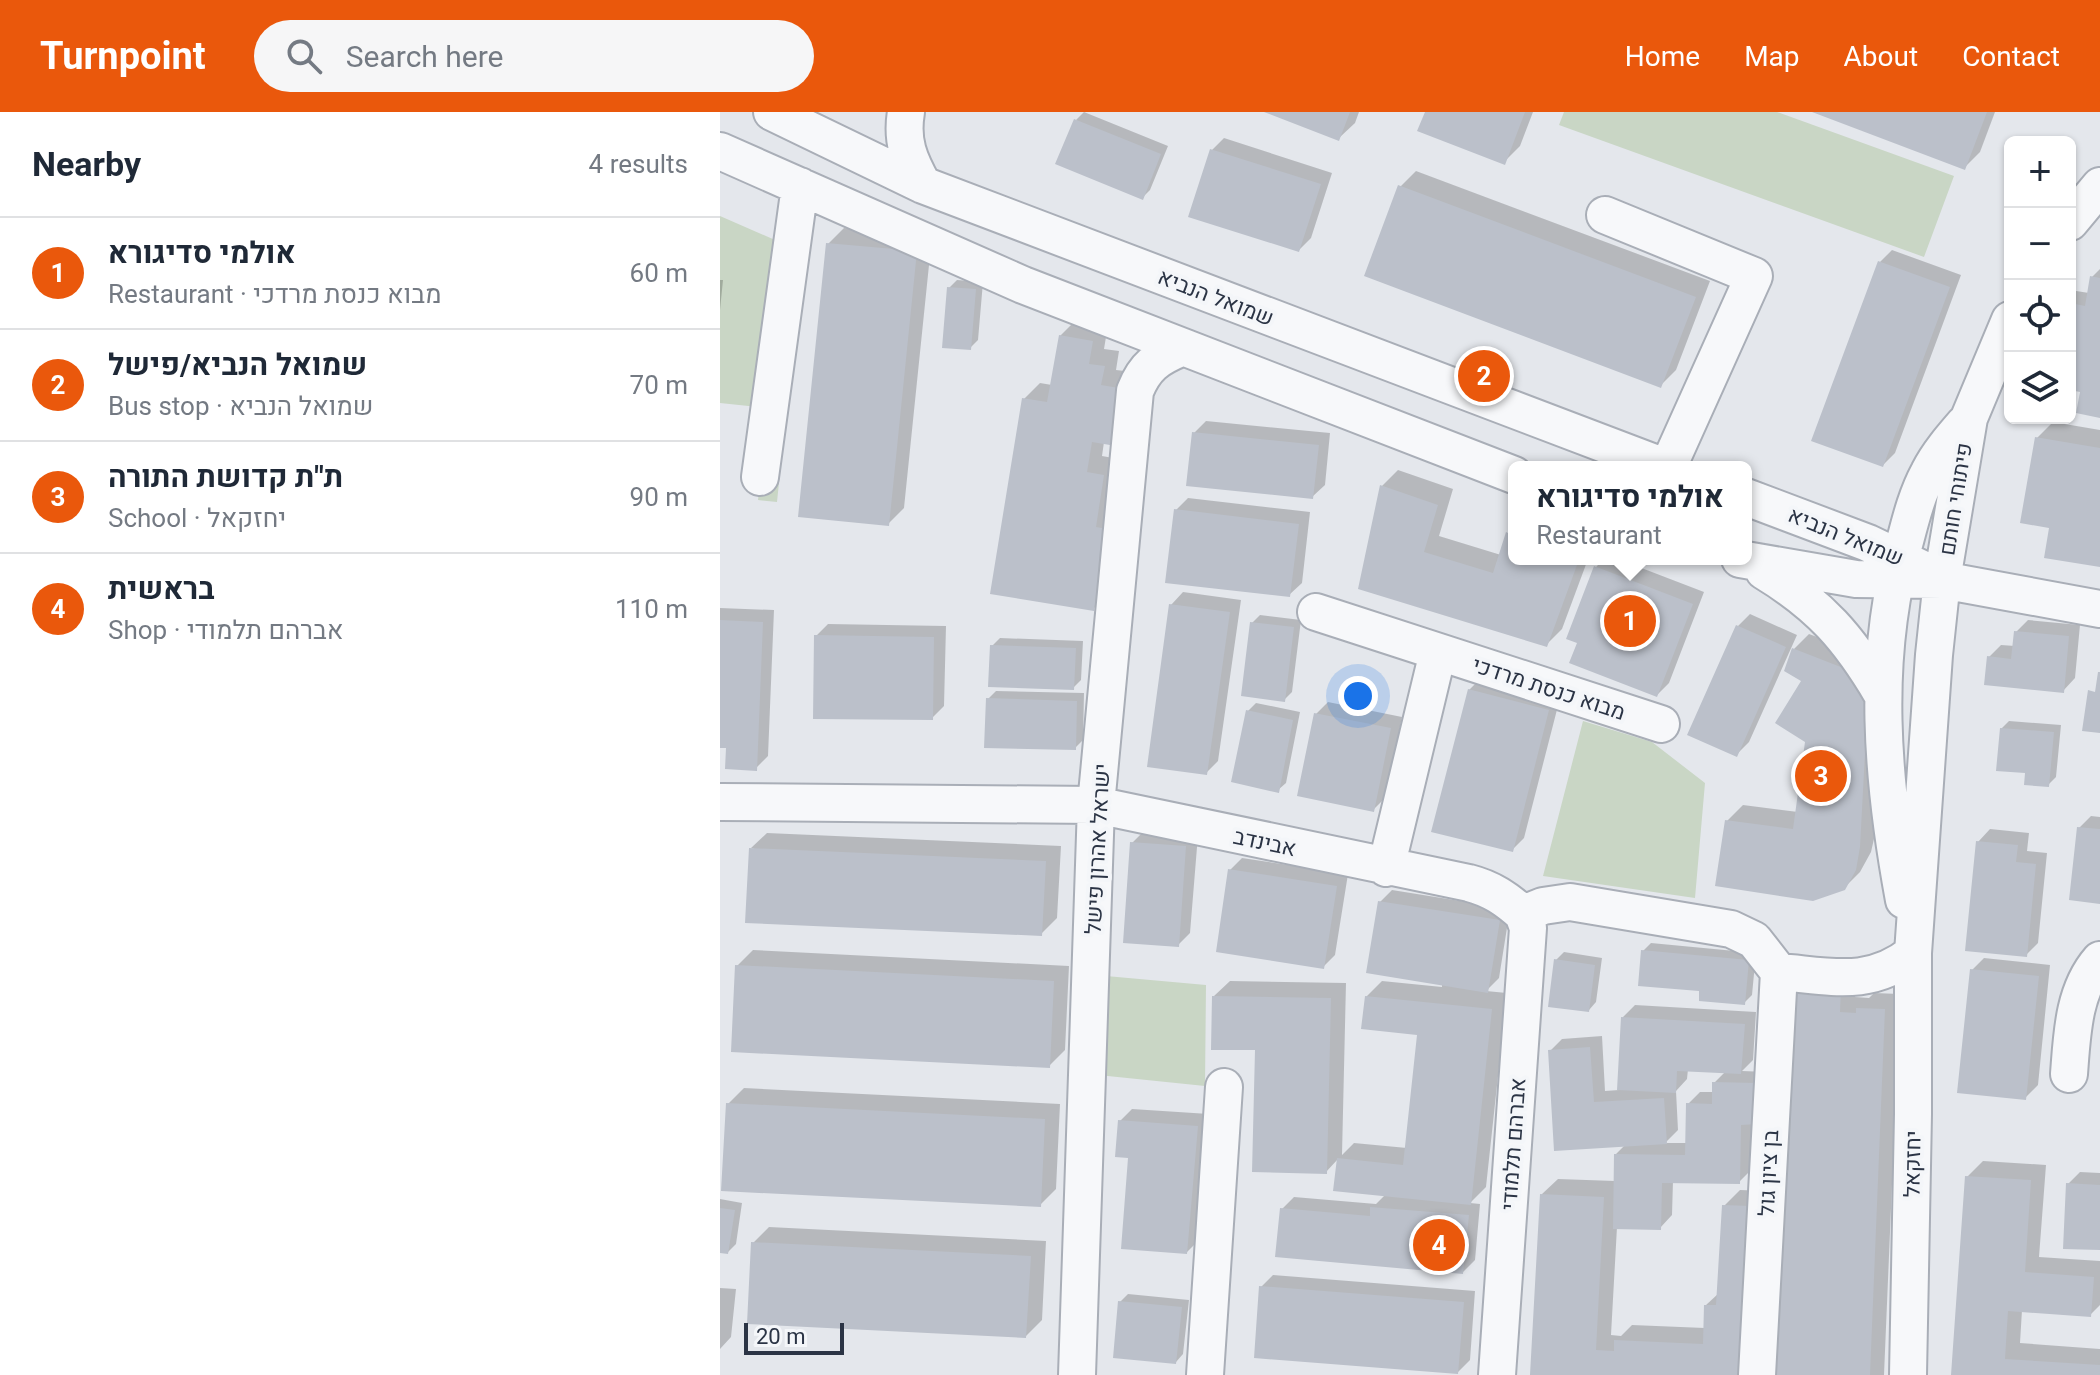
<!DOCTYPE html>
<meta charset="utf-8">
<style>
body{margin:0;font-family:Roboto,Heebo,sans-serif;background:#f6f6f7;color:#1f2937}
.controls{position:absolute;right:24px;top:24px;display:grid;overflow:hidden;border-radius:12px;box-shadow:0 2px 6px #0004}
.controls button{width:72px;height:72px;display:grid;place-items:center;padding:0;border:0;border-bottom:2px solid #e0e1e3;background:#fff;color:#1f2937;font:40px sans-serif}
.scale{position:absolute;left:24px;bottom:20px;width:100px;box-sizing:border-box;padding-left:8px;border:4px solid #2b3445;border-top:0;font-size:22px;line-height:28px;white-space:nowrap;color:#2b3445;-webkit-text-stroke:6px #f4f6f9;paint-order:stroke}
.you{position:absolute;left:638px;top:584px;width:28px;height:28px;margin:-20px;border:6px solid #fff;border-radius:50%;background:#1a73e8;box-shadow:0 0 0 12px #1a73e833}
.badge{display:grid;place-items:center;width:52px;height:52px;border-radius:50%;background:#ea580c;color:#fff;font-size:26px;font-weight:700}
.pin{position:absolute;translate:-50% -50%;border:4px solid #fff;box-shadow:0 2px 8px #0006}
.popup{position:absolute;left:788px;top:349px;width:244px;height:104px;box-sizing:border-box;display:grid;place-content:center;border-radius:12px;background:#fff;filter:drop-shadow(0 2px 6px #0005);font-size:26px;white-space:nowrap;color:#747a83}
.popup b{font-size:30px;color:#1f2937}
.popup::after{content:'';position:absolute;left:50%;top:100%;margin-left:-16px;border:16px solid transparent;border-top-color:#fff}
.list{margin:0;padding:0;list-style:none}
h2{display:flex;justify-content:space-between;align-items:center;height:104px;margin:0;padding:0 32px;font-size:34px}
h2 small{font-size:26px;font-weight:400;color:#747a83}
.list li{display:grid;grid-template-columns:52px 1fr auto;gap:24px;align-items:center;box-sizing:border-box;height:112px;padding:0 32px;border-top:2px solid #e0e1e3}
.list b{display:block;font-size:30px;white-space:nowrap}
.list p{margin:0;font-size:26px;white-space:nowrap;color:#747a83}
.list em{font-size:26px;font-style:normal;color:#747a83}
.icon{flex:none;width:44px;height:44px;fill:none;stroke:currentColor;stroke-width:2;stroke-linecap:round;stroke-linejoin:round}
.map{position:relative;flex:none;width:1380px;height:1263px;overflow:hidden}
header{display:flex;align-items:center;gap:48px;box-sizing:border-box;height:112px;padding:0 40px;background:#ea580c;color:#fff}
header strong{font-size:38px}
nav{display:flex;gap:44px;margin-inline-start:auto;font-size:28px}
.search{width:560px;height:72px;background:#f6f6f7;display:flex;align-items:center;gap:20px;box-sizing:border-box;padding:0 28px;border-radius:44px;color:#747a83;font-size:30px}
main{display:flex}
aside{flex:1;background:#fff}
.map>svg:first-child{display:block}
.green{fill:#c9d6c5}
.shadow{fill:#0003;fill-rule:evenodd}
.building{fill:#bbc0ca}
.lines{fill:none;stroke-linecap:round;stroke-linejoin:round}
.minor-casing{stroke:#a9aeb7;stroke-width:40}
.minor{stroke:#f7f8fa;stroke-width:36}
.labels{text-anchor:middle;stroke-width:8;stroke-linejoin:round;paint-order:stroke}
.street-label{font-size:22px;fill:#2b3445;stroke:#f4f6f9}
</style>
<header>
<strong>Turnpoint</strong>
<div class="search"><svg class="icon" aria-label="search" viewBox="0 0 24 24"><circle cx="10" cy="10" r="6"/><path d="M15 15l6 6"/></svg>Search here</div>
<nav><a>Home</a><a>Map</a><a>About</a><a>Contact</a></nav>
</header>
<main>
<aside>
<h2>Nearby<small>4 results</small></h2>
<ul class="list">
<li><span class="badge">1</span><div><b>אולמי סדיגורא</b><p>Restaurant · מבוא כנסת מרדכי</p></div><em>60 m</em></li>
<li><span class="badge">2</span><div><b>שמואל הנביא/פישל</b><p>Bus stop · שמואל הנביא</p></div><em>70 m</em></li>
<li><span class="badge">3</span><div><b>ת&quot;ת קדושת התורה</b><p>School · יחזקאל</p></div><em>90 m</em></li>
<li><span class="badge">4</span><div><b>בראשית</b><p>Shop · אברהם תלמודי</p></div><em>110 m</em></li>
</ul>
</aside>
<div class="map">
<svg width="1380" height="1263" viewBox="0 0 1380 1263">
<rect width="100%" height="100%" fill="#e4e7ec"/>
<path class="green" d="M844 0H1057L1234 64 1204 145 839 13Z
M0 104 55 128 84 129 57 390 38 388 45 333 38 295 0 291Z
M863 609 932 630 985 671 975 786 823 764Z
M386 864 486 873 485 974 378 963Z"/>
<path class="shadow" d="M364 0 448 34 430 78 422 86 356 8Z
M549 0H639L635 11 619 26Z
M707 0H813L800 34 784 50Z
M1097 0H1275L1260 40 1244 56Z
M504 26 612 61 591 126 579 138 492 38Z
M696 59 990 169 956 258 940 274 680 75Z
M124 116 212 124 184 396 168 412 108 132Z
M1172 138 1241 163 1175 341 1163 353 1160 150Z
M1380 157V304L1362 278 1350 276V178L1369 181 1372 165Z
M0 168H3L0 198Z
M237 168 263 170 258 228 250 236 229 176Z
M356 208 388 213 384 237 399 239 396 258 414 260 405 315 389 331 384 330 382 344 399 347 389 481 373 497 304 287 320 271 332 273 340 224Z
M486 309 610 321 605 373 592 385 474 321Z
M1333 310 1380 318V453L1332 414 1317 326Z
M678 358 733 377 719 424 781 443 788 421 794 415V447H868L842 517 826 533 640 476 662 374Z
M468 386 590 400 582 471 569 483 456 398Z
M884 447H898L984 480 949 571 937 583 876 455Z
M463 480 521 488 498 649 486 661 451 493Z
M0 496 54 498 48 644 36 656 8 634H0Z
M1030 502 1077 523 1029 630 1017 642 1018 514Z
M540 503 581 508 572 580 564 588 532 511Z
M1308 508 1360 513 1355 566 1343 579 1269 545 1281 533 1295 534 1296 520Z
M108 512 226 514 224 594 212 606 96 524Z
M1089 522 1164 550 1156 718 1151 740 1140 760 1124 776 1007 709 1023 693 1078 700 1087 629 1084 569 1073 538Z
M280 526 363 529 361 568 353 576 272 534Z
M761 566 840 586 804 726 792 738 749 578Z
M276 579 364 581 363 628 355 636 268 587Z
M608 590 682 605 665 686 653 698 596 602Z
M536 591 580 600 566 671 558 678 528 599Z
M1289 609 1341 613 1336 665 1328 673 1307 659 1281 617Z
M1371 704 1380 705V790L1359 716Z
M1270 717 1309 721 1307 739 1327 741 1318 831 1306 843 1258 730Z
M424 719 478 723 470 821 458 833 412 731Z
M47 721 341 734 337 806 321 822 31 736Z
M522 746 628 762 615 843 603 855 510 758Z
M672 778 790 797 779 866 766 879 787 881 766 1075 750 1091 760 1092 755 1148 743 1160 562 1097 574 1085 656 1092 666 1082 618 1047 606 1060 537 936 494 884 510 869 626 871 622 1043 634 1031 687 1036 699 921 646 885 662 869 722 875V871L660 790Z
M931 831 1036 841 1032 883 1024 891 982 878 923 839Z
M33 838 349 854 345 938 329 954 17 854Z
M844 840 882 846 876 890 869 898 836 848Z
M1264 846 1330 853 1318 973 1306 985 1252 858Z
M1136 860 1135 885 1149 886 1154 881 1180 882 1164 1263H1058L1074 874Z
M915 893 1036 900 1033 948 1022 959 1048 960 1032 1010 1031 1058 1019 1070 953 1069 952 1103 940 1116 897 1115 891 1223 901 1224 912 1213 985 1216 986 1193 999 1181 1004 1094 1020 1078 1046 1079 1035 1263H812L822 1082 838 1067 895 1069 896 1042 906 1032 830 939 842 927 882 924 885 979 899 978 903 905ZM968 957 1006 959 994 971V980H980L968 992 967 1031H945L958 1018 956 979 967 967Z
M24 976 340 992 336 1077 320 1093 8 992Z
M412 997 489 1002 479 1128 467 1140 410 1044 400 1009Z
M1263 1049 1326 1053 1319 1145 1380 1149V1193L1371 1202 1302 1198 1300 1231 1380 1237V1263H1233L1247 1065Z
M1360 1060 1380 1061V1136L1348 1072Z
M0 1087 22 1091 16 1132 8 1140 0 1139Z
M49 1115 326 1129 322 1208 306 1224 33 1131Z
M553 1163 755 1179 750 1248 738 1260 541 1175Z
M0 1176 16 1177 11 1225 0 1237Z
M408 1182 469 1188 463 1242 456 1250 400 1190Z"/>
<path class="building" d="M544 0H630L619 29Z
M705 0H805L785 53 697 19Z
M1092 0H1267L1245 58Z
M354 7 441 42 423 88 335 52Z
M490 37 601 72 579 140 468 105Z
M678 73 976 185 941 276 644 164Z
M106 131 197 139 169 414 78 405Z
M1158 149 1230 175 1163 355 1091 329Z
M1370 164 1380 166V306L1356 301 1360 280 1350 278V191L1365 194Z
M227 175 256 177 251 238 222 236Z
M339 223 373 229 369 252 385 254 381 273 399 276 390 333 372 330 367 360 384 363 376 415 387 417 374 499 270 482 302 286 327 290Z
M472 320 599 333 593 387 466 374Z
M1315 325 1380 336V455L1324 446 1329 416 1300 411Z
M660 373 718 393 704 440 773 461 786 420 794 424V447H845L857 453 827 535 638 477Z
M454 397 579 412 570 485 445 471Z
M874 454 973 492 937 585 849 551 857 531 846 527Z
M449 492 510 500 487 663 427 655Z
M0 508 43 510 37 659 5 657 6 636H0Z
M530 510 574 515 565 590 521 584Z
M1016 513 1066 535 1017 645 967 623Z
M1294 519 1349 524 1344 581 1264 573 1267 544 1291 547Z
M94 523 214 525 213 608 93 607Z
M270 533 356 536 354 578 268 575Z
M1072 536 1149 566 1140 735 1136 758 1125 778 1093 789 995 774 1005 708 1073 717 1085 630 1055 611 1081 569 1064 559Z
M1378 560H1380V621L1362 619 1368 578 1375 580Z
M748 577 829 598 793 740 711 720Z
M266 586 357 589 356 638 264 636Z
M526 598 573 608 559 681 511 670Z
M594 601 671 616 654 700 577 684Z
M1280 616 1334 620 1329 675 1304 673 1305 661 1276 659Z
M1357 715 1380 717V792L1349 788Z
M1256 729 1298 733 1296 750 1316 752 1307 845 1245 839Z
M410 730 466 734 459 835 403 831Z
M29 736 326 749 322 824 25 811Z
M508 757 617 774 604 857 496 840Z
M658 789 780 808 768 881 646 861Z
M921 838 1029 848 1025 893 979 889V879L918 874Z
M834 847 875 853 869 900 828 895Z
M15 853 334 869 330 956 11 940Z
M1250 857 1319 864 1306 988 1237 981Z
M1072 873 1121 875 1120 900 1136 901V896L1165 897 1150 1263H1056Z
M492 884 611 886 607 1062 532 1060 535 938H491Z
M645 884 772 897 751 1093 613 1079 617 1046 683 1053 697 923 641 917Z
M901 905 1025 912 1021 962 957 959 956 981 897 978Z
M870 935 874 990 944 986 947 1032 834 1039 828 938Z
M992 970 1037 971V1012L1021 1013 1020 1072 942 1071 941 1118 893 1117 894 1042 965 1043 966 991 992 992Z
M6 991 325 1007 321 1095 1 1079Z
M398 1008 478 1014 467 1142 401 1137 408 1046 395 1045Z
M1245 1064 1311 1068 1305 1160 1374 1165 1371 1205 1288 1199 1285 1247 1380 1253V1263H1231Z
M1346 1071 1380 1073V1138L1343 1137Z
M820 1082 884 1085 876 1238 894 1239V1228L983 1232 984 1193H996L1002 1093 1031 1094 1021 1263H810Z
M650 1095 749 1103 743 1162 555 1145 560 1096 650 1104Z
M0 1096 15 1098 8 1142 0 1141Z
M31 1130 311 1144 306 1226 27 1212Z
M539 1174 744 1190 738 1262 534 1246Z
M398 1189 462 1195 456 1252 393 1246Z"/>
<g class="lines">
<g class="minor-casing">
<path id="minor" d="M52 0 203 73 945 355
M186 0C181 29 189 48 203 73
M0 39 303 173 794 363
M885 103 1034 164 948 355
M1350 110 1380 74
M40 365 80 74
M1026 385 1148 431 1200 456
M1020 447 1136 467 1222 468 1380 497
M1044 459C1100 493 1129 526 1162 582
M596 500 941 612
M0 690 376 693 749 771C772 777 786 787 803 802
M666 756 718 540
M1184 788C1162 669 1151 547 1185 429 1191 406 1197 382 1209 360 1218 342 1232 326 1245 311
M803 802 823 794 850 790 1011 817 1034 828 1059 860
M1059 860C1110 864 1150 876 1193 841
M1349 962C1352 923 1353 879 1380 848
M357 1263 376 693 415 279C425 254 437 246 461 236
M485 1263 504 975
M777 1263 808 816 803 802
M1037 1263 1059 860
M1188 1263 1193 1002V841L1214 543 1222 468 1249 306 1290 208"/>
</g>
<use href="#minor" class="minor"/>
</g>
<g class="labels">
<g class="street-label">
<text transform="translate(496 185) rotate(21)" y="8">שמואל הנביא</text>
<text transform="translate(1235 387) rotate(-81)" y="8">פיתוחי חותם</text>
<text transform="translate(1126 424) rotate(22)" y="8">שמואל הנביא</text>
<text transform="translate(829 576) rotate(18)" y="8">מבוא כנסת מרדכי</text>
<text transform="translate(545 730) rotate(12)" y="8">אבינדב</text>
<text transform="translate(377 737) rotate(-87)" y="8">ישראל אהרון פישל</text>
<text transform="translate(793 1032) rotate(-86)" y="8">אברהם תלמודי</text>
<text transform="translate(1192 1052) rotate(-89)" y="8">יחזקאל</text>
<text transform="translate(1048 1061) rotate(-87)" y="8">בן ציון גול</text>
</g>
</g>
</svg>
<div class="controls">
<button>+</button>
<button>−</button>
<button><svg class="icon" aria-label="locate" viewBox="0 0 24 24"><circle cx="12" cy="12" r="6"/><path d="M12 2v4M12 18v4M2 12h4M18 12h4"/></svg></button>
<button><svg class="icon" aria-label="layers" viewBox="0 0 24 24"><path d="M12 4l9 5-9 5-9-5zM3 14l9 5 9-5"/></svg></button>
</div>
<div class="scale">20 m</div>
<div class="you"></div>
<div class="pin badge" style="left:910px;top:509px">1</div>
<div class="popup"><b>אולמי סדיגורא</b>Restaurant</div>
<div class="pin badge" style="left:764px;top:264px">2</div>
<div class="pin badge" style="left:1101px;top:664px">3</div>
<div class="pin badge" style="left:719px;top:1133px">4</div>
</div>
</main>
